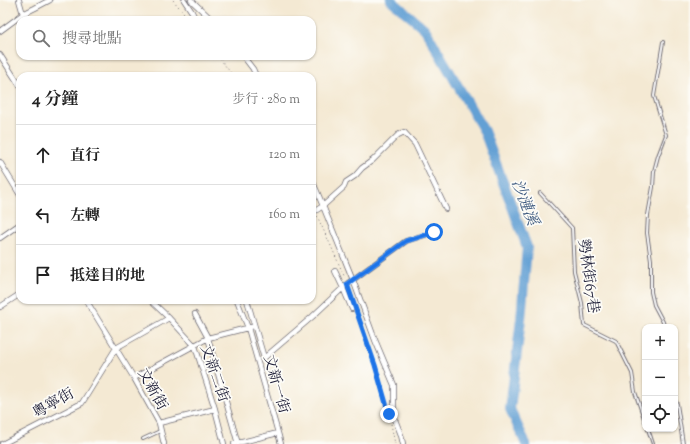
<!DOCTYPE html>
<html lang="zh-TW">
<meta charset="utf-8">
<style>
body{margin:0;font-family:"Sorts Mill Goudy","Noto Serif TC",serif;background:#f6f6f6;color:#222}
.controls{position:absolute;right:12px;bottom:12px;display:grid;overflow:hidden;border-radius:8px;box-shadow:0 1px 3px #0004}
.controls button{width:36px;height:36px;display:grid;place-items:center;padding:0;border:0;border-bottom:1px solid #e0e0e0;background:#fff;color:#222;font:20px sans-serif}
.stop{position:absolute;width:12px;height:12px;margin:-9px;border:3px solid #1a73e8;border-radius:50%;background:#fff}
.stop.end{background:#1a73e8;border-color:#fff;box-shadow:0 1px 4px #0008}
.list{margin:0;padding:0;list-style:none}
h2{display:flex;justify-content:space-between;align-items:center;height:52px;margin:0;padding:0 16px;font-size:17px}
h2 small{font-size:13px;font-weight:400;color:#767676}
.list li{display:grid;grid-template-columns:26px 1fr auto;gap:12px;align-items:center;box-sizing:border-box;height:60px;padding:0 16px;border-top:1px solid #e0e0e0}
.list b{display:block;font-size:15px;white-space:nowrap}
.list em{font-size:13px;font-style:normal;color:#767676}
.icon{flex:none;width:22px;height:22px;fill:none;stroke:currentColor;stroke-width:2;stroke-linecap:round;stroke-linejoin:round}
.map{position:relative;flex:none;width:690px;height:444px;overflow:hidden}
.search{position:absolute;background:#fff;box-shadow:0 1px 3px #0004;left:16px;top:16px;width:300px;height:44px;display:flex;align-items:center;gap:10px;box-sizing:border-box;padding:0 14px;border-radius:12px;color:#767676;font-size:15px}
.panel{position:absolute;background:#fff;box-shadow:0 1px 3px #0004;left:16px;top:72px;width:300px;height:232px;border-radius:12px}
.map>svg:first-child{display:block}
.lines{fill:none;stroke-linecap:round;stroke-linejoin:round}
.river{stroke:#63a0d4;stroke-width:10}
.lane-casing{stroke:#6c6870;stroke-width:4}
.street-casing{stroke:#6c6870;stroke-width:6}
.path{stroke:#6c6870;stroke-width:1;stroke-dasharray:1 3;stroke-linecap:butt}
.lane{stroke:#fff;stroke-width:2}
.street{stroke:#fff;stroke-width:4.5}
.route{stroke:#1a73e8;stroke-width:5}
.labels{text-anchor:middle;stroke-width:3.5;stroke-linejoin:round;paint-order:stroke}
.street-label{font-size:15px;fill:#22223b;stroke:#fdfcf7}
.water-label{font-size:16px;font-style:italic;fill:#3f5b80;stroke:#fdfcf7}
</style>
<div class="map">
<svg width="690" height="444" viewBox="0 0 690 444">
<rect width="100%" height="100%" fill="#fdfcf7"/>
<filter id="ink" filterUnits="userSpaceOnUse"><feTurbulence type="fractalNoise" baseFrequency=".025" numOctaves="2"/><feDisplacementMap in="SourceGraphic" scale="8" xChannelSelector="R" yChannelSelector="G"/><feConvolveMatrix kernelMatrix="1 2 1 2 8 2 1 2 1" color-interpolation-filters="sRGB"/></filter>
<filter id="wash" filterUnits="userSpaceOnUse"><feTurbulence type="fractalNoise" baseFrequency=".012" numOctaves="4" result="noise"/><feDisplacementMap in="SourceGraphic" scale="16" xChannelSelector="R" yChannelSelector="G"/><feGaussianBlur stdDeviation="0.9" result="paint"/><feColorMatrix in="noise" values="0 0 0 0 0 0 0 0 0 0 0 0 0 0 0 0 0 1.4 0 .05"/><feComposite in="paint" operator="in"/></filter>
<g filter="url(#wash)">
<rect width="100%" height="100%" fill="#f4e9d3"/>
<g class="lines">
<path class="river" d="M391 0 425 29 484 131 527 247 521 319 510 409 526 444"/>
</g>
</g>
<g filter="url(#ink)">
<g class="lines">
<g class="lane-casing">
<path id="lane" d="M663 42 654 96 666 135 658 156 654 171 653 187 648 215 647 233 651 260V292L654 305 663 322 664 327
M540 193 572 228 574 271 582 303 584 325 616 341 632 373 635 392 645 421
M675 400 677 404 683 444
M648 429 653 444
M143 439 160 431"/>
</g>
<g class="street-casing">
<path id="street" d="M19 0 23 14
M184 0 192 12 196 20
M191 0 212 20
M0 31 23 14 35 8 50 0
M0 55 20 86
M243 56 253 69 256 76
M0 162 20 195
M312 180 323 206 353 280 375 340 394 385V417L401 435 403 444
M312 213 323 206 344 187 346 182 355 176 362 168 373 160 398 135 404 132 415 144 446 209
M0 238 20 224
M335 271 343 288 352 309
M86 300 134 378 159 423 164 444
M247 300 264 358 312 317 347 284 406 241 434 232
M0 307 20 294
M195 314 208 338 238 444
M169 318 195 346 215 409 224 444
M134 378 208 338 251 327
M159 423 215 409
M278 433 281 444
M2 444 82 403 116 348 169 318 150 300
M234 444 278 433 248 328 237 300"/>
</g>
<path class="path" d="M173 0 189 19
M218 56 233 76
M317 216 331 246 345 278
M357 311 375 365 388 413
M391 424 395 444"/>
<use href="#lane" class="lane"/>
<use href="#street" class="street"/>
</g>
</g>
<g class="lines" filter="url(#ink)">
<path class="route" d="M389 414 375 365 347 284 406 241 434 232"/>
</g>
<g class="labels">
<g class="street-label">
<text transform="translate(589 276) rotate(82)" y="5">勢林街67巷</text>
<text transform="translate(215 373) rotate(71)" y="5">文新二街</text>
<text transform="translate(277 384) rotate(74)" y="5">文新一街</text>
<text transform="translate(153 389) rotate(61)" y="5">文新街</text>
<text transform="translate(53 403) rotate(-30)" y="5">粵寧街</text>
</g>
<g class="water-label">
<text transform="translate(526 202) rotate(69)" y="6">沙漣溪</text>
</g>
</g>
</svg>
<div class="controls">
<button>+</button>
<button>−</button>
<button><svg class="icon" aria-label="locate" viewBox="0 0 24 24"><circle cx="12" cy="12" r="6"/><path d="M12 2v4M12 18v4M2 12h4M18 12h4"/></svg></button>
</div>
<div class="stop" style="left:434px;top:232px"></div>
<div class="stop end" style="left:389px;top:414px"></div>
<div class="search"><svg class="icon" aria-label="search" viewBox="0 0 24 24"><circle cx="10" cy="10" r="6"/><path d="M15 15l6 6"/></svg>搜尋地點</div>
<section class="panel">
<h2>4 分鐘<small>步行 · 280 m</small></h2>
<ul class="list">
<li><svg class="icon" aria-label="ahead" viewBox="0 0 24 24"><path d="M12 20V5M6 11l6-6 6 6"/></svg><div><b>直行</b></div><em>120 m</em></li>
<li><svg class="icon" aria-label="left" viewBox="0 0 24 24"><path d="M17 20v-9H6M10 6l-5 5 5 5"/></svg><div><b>左轉</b></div><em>160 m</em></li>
<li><svg class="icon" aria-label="arrive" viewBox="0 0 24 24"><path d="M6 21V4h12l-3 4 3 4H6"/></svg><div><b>抵達目的地</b></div></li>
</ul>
</section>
</div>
